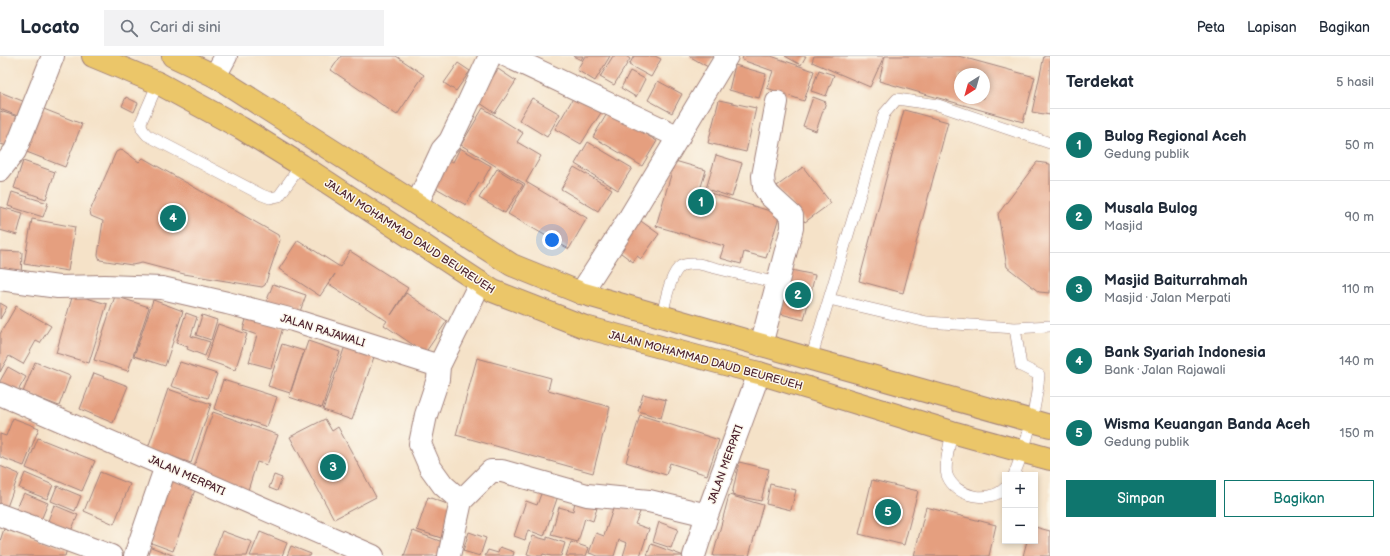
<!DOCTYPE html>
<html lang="id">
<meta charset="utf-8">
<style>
body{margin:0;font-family:"Balsamiq Sans",sans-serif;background:#f2f2f3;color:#1f2937}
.controls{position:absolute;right:12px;bottom:12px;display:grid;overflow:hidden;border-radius:0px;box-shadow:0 2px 6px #0003}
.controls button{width:36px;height:36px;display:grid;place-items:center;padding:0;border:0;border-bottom:1px solid #e0e1e3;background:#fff;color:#1f2937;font:20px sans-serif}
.compass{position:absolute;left:954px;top:12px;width:36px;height:36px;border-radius:50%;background:#fff;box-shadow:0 2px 6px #0003;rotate:217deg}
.you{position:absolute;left:552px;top:184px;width:14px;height:14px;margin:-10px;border:3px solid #fff;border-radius:50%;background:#1a73e8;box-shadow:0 0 0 6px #1a73e833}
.badge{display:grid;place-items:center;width:26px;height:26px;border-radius:50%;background:#0f766e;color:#fff;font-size:13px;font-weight:700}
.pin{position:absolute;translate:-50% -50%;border:2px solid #fff;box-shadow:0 1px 4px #0006}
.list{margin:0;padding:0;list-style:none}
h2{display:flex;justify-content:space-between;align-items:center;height:52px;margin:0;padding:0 16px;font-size:17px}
h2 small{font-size:13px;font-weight:400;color:#747a83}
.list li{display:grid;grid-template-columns:26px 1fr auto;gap:12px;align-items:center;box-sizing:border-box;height:72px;padding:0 16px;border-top:1px solid #e0e1e3}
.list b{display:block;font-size:15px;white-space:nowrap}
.list p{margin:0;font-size:13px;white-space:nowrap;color:#747a83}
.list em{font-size:13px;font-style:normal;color:#747a83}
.actions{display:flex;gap:8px;padding:12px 16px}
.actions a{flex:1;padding:9px 0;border:1px solid #0f766e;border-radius:0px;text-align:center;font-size:14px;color:#0f766e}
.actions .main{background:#0f766e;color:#fff}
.icon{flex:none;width:22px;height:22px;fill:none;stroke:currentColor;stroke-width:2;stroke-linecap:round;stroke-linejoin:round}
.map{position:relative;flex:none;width:1050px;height:500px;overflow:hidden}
header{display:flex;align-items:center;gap:24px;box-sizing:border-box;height:56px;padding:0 20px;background:#fff;border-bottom:1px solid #e0e1e3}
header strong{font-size:19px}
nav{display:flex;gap:22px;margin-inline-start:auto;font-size:14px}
.search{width:280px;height:36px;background:#f2f2f3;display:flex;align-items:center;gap:10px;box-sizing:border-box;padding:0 14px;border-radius:0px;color:#747a83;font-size:15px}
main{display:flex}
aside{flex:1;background:#fff}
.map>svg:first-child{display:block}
.building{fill:#e59f7f;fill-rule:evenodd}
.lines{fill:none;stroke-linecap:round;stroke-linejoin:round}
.service-casing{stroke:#a0807a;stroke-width:12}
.minor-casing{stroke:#a0807a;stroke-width:24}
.trunk-casing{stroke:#a0807a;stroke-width:24}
.service{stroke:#fff;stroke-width:11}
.minor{stroke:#fff;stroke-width:22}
.trunk{stroke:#ebc669;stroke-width:22}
.labels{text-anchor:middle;stroke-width:3;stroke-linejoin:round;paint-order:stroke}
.street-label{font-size:11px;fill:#4a1f2b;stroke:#fbf7ec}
</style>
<header>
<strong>Locato</strong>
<div class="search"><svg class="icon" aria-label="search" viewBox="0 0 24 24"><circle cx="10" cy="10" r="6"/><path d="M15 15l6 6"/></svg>Cari di sini</div>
<nav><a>Peta</a><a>Lapisan</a><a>Bagikan</a></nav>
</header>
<main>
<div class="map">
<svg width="1050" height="500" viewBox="0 0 1050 500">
<rect width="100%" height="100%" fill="#fbf7ec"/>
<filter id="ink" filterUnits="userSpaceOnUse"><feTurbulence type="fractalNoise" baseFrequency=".025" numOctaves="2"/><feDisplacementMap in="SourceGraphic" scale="8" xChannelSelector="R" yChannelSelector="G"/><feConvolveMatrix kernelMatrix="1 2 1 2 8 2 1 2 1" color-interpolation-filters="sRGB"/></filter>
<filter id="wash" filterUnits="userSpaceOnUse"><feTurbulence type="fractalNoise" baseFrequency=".012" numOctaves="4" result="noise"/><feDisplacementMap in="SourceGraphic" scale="16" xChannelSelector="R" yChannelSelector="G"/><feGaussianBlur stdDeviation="0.9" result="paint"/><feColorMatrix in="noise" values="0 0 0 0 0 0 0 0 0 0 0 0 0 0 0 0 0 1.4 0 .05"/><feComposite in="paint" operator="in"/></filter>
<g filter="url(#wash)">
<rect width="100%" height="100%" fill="#f5e2c8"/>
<g id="blocks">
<path class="building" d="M341 0H396L424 19 397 59 331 14Z
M573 0H583L581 4Z
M585 0H610L595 25 577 14Z
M613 0H626L630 3 614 29 600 21Z
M634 0H655L661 3 651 21 629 9Z
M689 0H714L708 11Z
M743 0H771L814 15 804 45 767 32 773 15 742 4Z
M785 0H806L801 9Z
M814 0H884L870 31 812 6Z
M885 0H958L1035 21 1023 66 879 25ZM960 18H984V42H960Z
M1044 0H1050V59L1032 56Z
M458 7 470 15 456 35 444 27Z
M735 9 766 18 759 42 729 34Z
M498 13 516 25 495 57 477 45Z
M819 14 834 19 826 40 811 35Z
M630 15 645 23 636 41 621 32Z
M658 25 682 38 672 57 648 44Z
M0 36 30 48 25 63 0 53Z
M575 39 602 55 581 88 555 73Z
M126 41 138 47 134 56 122 50Z
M813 41 826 46 816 75 803 70Z
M532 42 560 58 547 81 519 64Z
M719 44 756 52 746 96 708 87Z
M36 50 82 68 65 111 19 93Z
M483 52 523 77 517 86 541 100 526 126 587 162 569 193 508 158 525 128 461 89Z
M904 54 948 66 903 237 859 225Z
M0 55 18 61 8 90 0 88Z
M608 56 657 85 642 110 593 81Z
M588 86 632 112 618 134 575 108Z
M460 92 491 110 481 128 479 127 466 149 429 128 444 101 453 106Z
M120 94 124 95 139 106 143 102 278 179 280 184 265 229 262 231 184 218 142 207 132 209 100 204 98 199 103 165 91 160 90 155 116 96Z
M716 99 742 107 732 141 706 133Z
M23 105 55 116 46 143 14 132Z
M675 105 706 114 700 134 780 158 766 202 744 196 741 208 720 202 724 190 656 170Z
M1037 106 1050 108V237L1039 236 1007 211 998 158Z
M574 111 612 133 598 155 561 133Z
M803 111 831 147 805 166 777 130Z
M497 113 523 129 505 157 479 142Z
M12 136 48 147 43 161 8 150Z
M0 151 23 157 17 179 0 174Z
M32 163 75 171 68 215 24 208Z
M638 163 659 178 641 203 637 200 633 206 617 194Z
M298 184 340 211 350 195 408 232 391 259 406 237 447 265 425 297 384 269 387 265 329 228 335 218 320 240 279 213Z
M0 195 22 196 21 223 0 222Z
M791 214 815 219 804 264 781 258Z
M273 228 306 239 297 264 264 252Z
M73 238 107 248 89 307 56 297Z
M115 240 149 251 128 315 94 304Z
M153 244 183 255 165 310 134 300Z
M0 247 7 251 0 263Z
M16 250 51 270 40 287 36 285 23 308 9 300 0 316V278Z
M186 257 197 261 191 280 210 286 205 300 187 293 188 291 176 287Z
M202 259 217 264 211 284 196 279Z
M247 260 283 271 271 312 249 306 257 279 243 274Z
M218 268 247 278 235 314 206 304Z
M308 285 340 296 322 352 289 341Z
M346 287 375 298 352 364 323 354Z
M282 288 304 295 290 337 268 330Z
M477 302 551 322 548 334 610 351 593 417 456 379Z
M35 306 70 320 59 350 23 336Z
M180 306 217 318 208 342 171 330Z
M8 311 26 321 15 340 0 332V325Z
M94 317 128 330 113 367 80 353Z
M223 324 277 341 267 371 214 353Z
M168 333 211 348 191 407 148 392Z
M643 338 666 344 661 362 638 355Z
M213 356 278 379 267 409 257 406 248 434 193 414Z
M640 359 719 384 707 419 670 407 666 419 626 406Z
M13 362 39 372 24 410 0 401V378L6 380Z
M325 363 332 375 338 371 376 441 334 463 290 381Z
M38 382 95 405 82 435 26 412Z
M739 406 769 413 761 445 732 439Z
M0 410 19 418 7 451 0 448Z
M100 416 130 428 114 468 84 455Z
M25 417 53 429 47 443 19 432Z
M274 419 282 422 277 435 269 432Z
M169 421 196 431 173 495 146 485Z
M872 424 918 435 904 489 859 478Z
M770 428 796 434 791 454 766 448Z
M57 430 81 440 75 455 51 445Z
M542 435 558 440 544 480 528 474 525 484 514 480 526 445 537 449Z
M24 437 48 447 41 464 16 454Z
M729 439 763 449 749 500H713Z
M428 441 458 452 447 484 417 474Z
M575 446 597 452 593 465 585 462 578 486 551 479 559 451 573 455Z
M615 447 640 456 635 468 649 473 640 500H623L627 487 619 484 614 500H598L589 497 596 477 604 480Z
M54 449 78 459 71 475 48 465Z
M926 451 996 469 989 500H914Z
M659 466 678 473 671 492 653 486Z
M1035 471 1050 475V500H1023L1027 485H1035Z
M4 473 67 493 65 500H0V485Z
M222 475 252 486 247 500H213Z
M413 475 445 487 440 500H404Z
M260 476 287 487 282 500H250Z
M469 476 486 482 480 500 463 495Z
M533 480 547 484V481L565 487 561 500H551L543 498 542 500H534L527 498Z
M571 486 589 492 586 500H566Z
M143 488 175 500H139Z
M651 488 684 500H647Z
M291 490 311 498 310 500H287Z
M500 491 514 496 513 500H485L488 494 498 497Z"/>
</g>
</g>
<g filter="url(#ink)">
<use href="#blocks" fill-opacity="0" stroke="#a0807a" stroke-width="1"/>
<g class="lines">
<g class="service-casing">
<path id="service" d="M158 27 141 66 142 73 147 79 262 139 270 142 279 140 301 109
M829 243 927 266 1015 272 1050 270
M662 260C665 247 670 217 681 210 686 207 693 208 699 208L777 227
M811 303 884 58 897 43 938 49 1050 87
M952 376C950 387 944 409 947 419 955 441 989 448 1005 432
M1014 419C1027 387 1036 354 1039 319L1021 310 1015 272"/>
</g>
<g class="minor-casing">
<path id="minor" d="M507 0 679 81
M215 20 226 0
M0 114 15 95 18 88 53 0
M417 148 442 94 450 85 464 56 490 0
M0 223 58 231 105 230 162 232 227 247 293 264 439 310 438 323 426 359 420 388 430 411 443 429 461 445 449 500
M581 237 630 161 727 0
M761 289 792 172V160L769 139 764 131 763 120 777 46
M439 310 480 227
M0 338 373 500
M461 445 491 415H502L587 439 649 445 707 459
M0 459 111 500
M135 500 166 410
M694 500 707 459 759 317"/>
</g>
<g class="trunk-casing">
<path id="trunk" d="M93 0 158 27 241 72 301 109 493 235 585 271 759 317 952 376 1050 403
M173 0 215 20 512 209 581 237 811 303 1050 370"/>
</g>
<use href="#service" class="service"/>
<use href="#minor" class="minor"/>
<use href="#trunk" class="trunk"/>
</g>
</g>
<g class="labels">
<g class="street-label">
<text transform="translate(410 180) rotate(33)" y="4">JALAN MOHAMMAD DAUD BEUREUEH</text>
<text transform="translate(323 274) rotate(17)" y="4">JALAN RAJAWALI</text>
<text transform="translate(706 304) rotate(15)" y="4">JALAN MOHAMMAD DAUD BEUREUEH</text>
<text transform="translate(725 408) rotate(-70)" y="4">JALAN MERPATI</text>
<text transform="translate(187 419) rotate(24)" y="4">JALAN MERPATI</text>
</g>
</g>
</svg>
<div class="controls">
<button>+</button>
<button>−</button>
</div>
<svg class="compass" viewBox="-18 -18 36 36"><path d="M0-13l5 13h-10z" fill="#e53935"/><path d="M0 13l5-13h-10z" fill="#747a83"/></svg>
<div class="you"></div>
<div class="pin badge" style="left:701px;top:146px">1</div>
<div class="pin badge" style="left:798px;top:239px">2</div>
<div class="pin badge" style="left:333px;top:411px">3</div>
<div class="pin badge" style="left:173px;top:162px">4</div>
<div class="pin badge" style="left:888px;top:456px">5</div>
</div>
<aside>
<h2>Terdekat<small>5 hasil</small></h2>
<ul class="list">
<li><span class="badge">1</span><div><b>Bulog Regional Aceh</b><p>Gedung publik</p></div><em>50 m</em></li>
<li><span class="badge">2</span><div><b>Musala Bulog</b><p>Masjid</p></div><em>90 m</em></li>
<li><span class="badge">3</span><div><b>Masjid Baiturrahmah</b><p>Masjid · Jalan Merpati</p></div><em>110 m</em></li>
<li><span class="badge">4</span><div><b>Bank Syariah Indonesia</b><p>Bank · Jalan Rajawali</p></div><em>140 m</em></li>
<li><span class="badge">5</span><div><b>Wisma Keuangan Banda Aceh</b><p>Gedung publik</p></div><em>150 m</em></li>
</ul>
<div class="actions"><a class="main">Simpan</a><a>Bagikan</a></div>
</aside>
</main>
